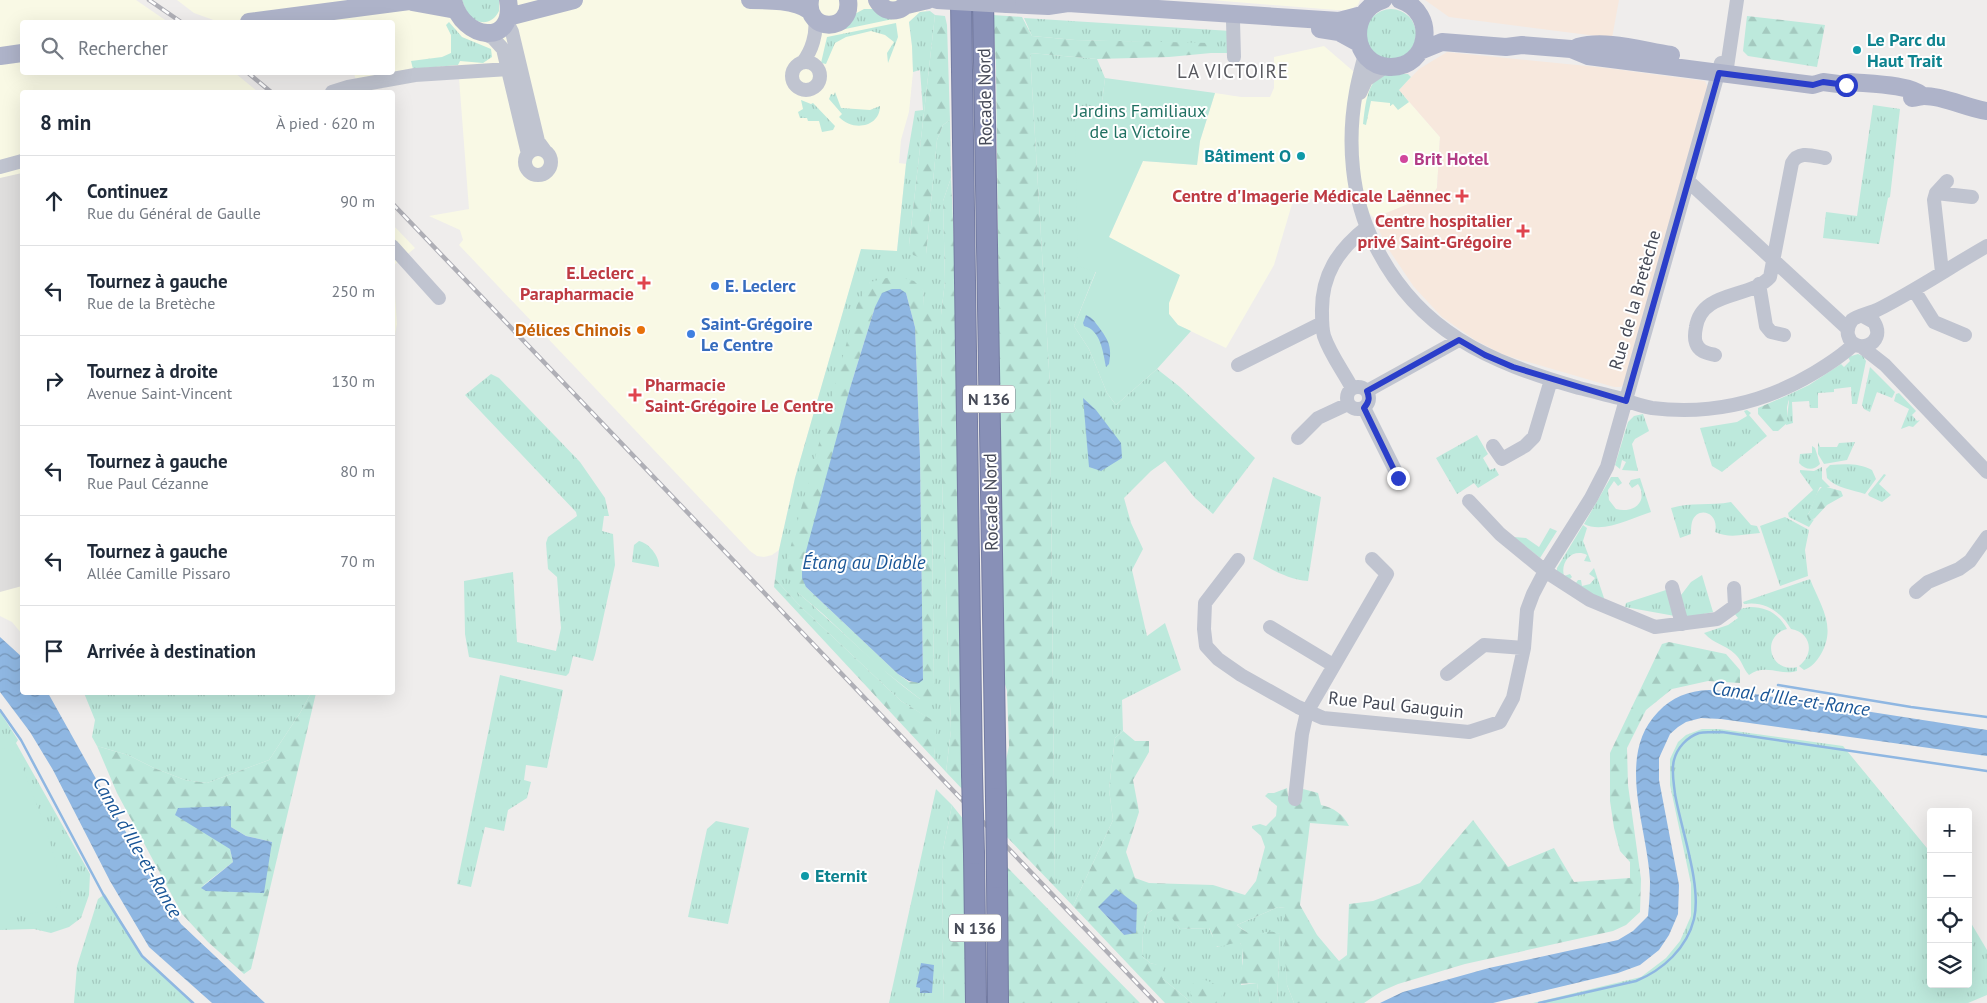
<!DOCTYPE html>
<html lang="fr">
<meta charset="utf-8">
<style>
body{margin:0;font-family:"PT Sans",sans-serif;background:#f2f2f3;color:#1f2937}
.controls{position:absolute;right:15px;bottom:15px;display:grid;overflow:hidden;border-radius:5px;box-shadow:0 5px 20px #0002}
.controls button{width:45px;height:45px;display:grid;place-items:center;padding:0;border:0;border-bottom:1px solid #e0e1e3;background:#fff;color:#1f2937;font:25px sans-serif}
.stop{position:absolute;width:15px;height:15px;margin:-11px;border:4px solid #2a3eca;border-radius:50%;background:#fff}
.stop.end{background:#2a3eca;border-color:#fff;box-shadow:0 1px 5px #0008}
.list{margin:0;padding:0;list-style:none}
h2{display:flex;justify-content:space-between;align-items:center;height:65px;margin:0;padding:0 20px;font-size:21px}
h2 small{font-size:16px;font-weight:400;color:#747a83}
.list li{display:grid;grid-template-columns:32px 1fr auto;gap:15px;align-items:center;box-sizing:border-box;height:90px;padding:0 20px;border-top:1px solid #e0e1e3}
.list b{display:block;font-size:19px;white-space:nowrap}
.list p{margin:0;font-size:16px;white-space:nowrap;color:#747a83}
.list em{font-size:16px;font-style:normal;color:#747a83}
.icon{flex:none;width:28px;height:28px;fill:none;stroke:currentColor;stroke-width:2;stroke-linecap:round;stroke-linejoin:round}
.map{position:relative;flex:none;width:1987px;height:1003px;overflow:hidden}
.search{position:absolute;background:#fff;box-shadow:0 5px 20px #0002;left:20px;top:20px;width:375px;height:55px;display:flex;align-items:center;gap:12px;box-sizing:border-box;padding:0 18px;border-radius:5px;color:#747a83;font-size:19px}
.panel{position:absolute;background:#fff;box-shadow:0 5px 20px #0002;left:20px;top:90px;width:375px;height:605px;border-radius:5px}
.map>svg:first-child{display:block}
.commercial{fill:#f9f9e5}
.education{fill:#dfdedd}
.medical{fill:#f7e8dd}
.grass{fill:url(#grass-tufts);fill-rule:evenodd}
.forest{fill:url(#forest-firs);fill-rule:evenodd}
.garden{fill:#bde9dc}
.water{fill:url(#water-waves)}
.lines{fill:none;stroke-linecap:round;stroke-linejoin:round}
.stream{stroke:#8fb7e2;stroke-width:2.5}
.highway-casing{stroke:#737ba2;stroke-width:22}
.minor{stroke:#c0c4d0;stroke-width:14}
.major{stroke:#aeb3c9;stroke-width:18}
.highway{stroke:#8890b7;stroke-width:20}
.rail-casing{stroke:#afafb6;stroke-width:4.5}
.rail{stroke:#fff;stroke-width:2.5;stroke-dasharray:8;stroke-linecap:butt}
.highway-bridge-casing{stroke:#737ba2;stroke-width:22;stroke-linecap:butt}
.major-bridge{stroke:#aeb3c9;stroke-width:18}
.highway-bridge{stroke:#8890b7;stroke-width:20}
.route{stroke:#2a3eca;stroke-width:6}
.culture-dot{fill:#0f9aa8;stroke:#fff;stroke-width:2}
.hotel-dot{fill:#d1479c;stroke:#fff;stroke-width:2}
.health-dot{fill:#e0444e;stroke:#fff;stroke-width:2}
.shop-dot{fill:#3f7fe0;stroke:#fff;stroke-width:2}
.food-dot{fill:#e8710a;stroke:#fff;stroke-width:2}
.labels{text-anchor:middle;stroke-width:4;stroke-linejoin:round;paint-order:stroke}
.shield{fill:#fff;stroke:#7e8089;stroke-width:1}
.shield-label{font-size:16px;font-weight:bold;fill:#464a57}
.culture-label{font-size:18px;font-weight:bold;fill:#0d838f;stroke:#fff;text-anchor:start}
.street-label{font-size:18px;fill:#464a57;stroke:#fff}
.park-label{font-size:18px;fill:#1f7061;stroke:#fff}
.hotel-label{font-size:18px;font-weight:bold;fill:#b23c85;stroke:#fff;text-anchor:start}
.health-label{font-size:18px;font-weight:bold;fill:#be3a42;stroke:#fff;text-anchor:end}
.shop-label{font-size:18px;font-weight:bold;fill:#366cbe;stroke:#fff;text-anchor:start}
.food-label{font-size:18px;font-weight:bold;fill:#c56008;stroke:#fff;text-anchor:end}
.neighbourhood-label{font-size:19px;letter-spacing:1px;fill:#595a60;stroke:#fff}
.water-label{font-size:19px;font-style:italic;fill:#1a5697;stroke:#fff}
</style>
<div class="map">
<svg width="1987" height="1003" viewBox="0 0 1987 1003">
<defs>
<pattern id="grass-tufts" width="24" height="20" patternUnits="userSpaceOnUse" patternTransform="scale(1.25)"><rect width="24" height="20" fill="#bde9dc"/><path d="M3 7l-1-3M5 7V3M7 7l1-3M15 17l-1-3M17 17v-4M19 17l1-3" fill="none" stroke="#a4c9bf"/></pattern>
<pattern id="forest-firs" width="22" height="20" patternUnits="userSpaceOnUse" patternTransform="scale(1.25)"><rect width="22" height="20" fill="#bde9dc"/><path d="M5 1l3.5 6h-7zM16 11l3.5 6h-7z" fill="#a4c9bf"/></pattern>
<pattern id="water-waves" width="16" height="10" patternUnits="userSpaceOnUse" patternTransform="scale(1.25)"><rect width="16" height="10" fill="#8fb7e2"/><path d="M0 5q4-4 8 0t8 0" fill="none" stroke="#7797ba"/></pattern>
</defs>
<rect width="100%" height="100%" fill="#efedec"/>
<path class="commercial" d="M0 0H136L168 22H22V72L235 73 258 92H22V634L12 622 0 616Z
M177 0H926V11L920 12 909 22 912 46 913 72 909 112 901 140 899 163 906 164 897 251 861 250 795 478 779 550 772 555 764 557 757 556 750 551 459 245 463 240 460 230 429 216 469 209 459 78 426 80 359 92 354 73 392 72V22H219L194 13Z
M1211 0H1360L1358 5 1349 10H1336Z
M1324 46 1353 71 1402 70 1411 77 1399 90 1440 137 1437 188 1433 194 1374 218 1346 190 1292 204 1274 265 1226 348 1178 325 1169 314V303L1109 237 1143 161 1197 165 1200 141 1215 93 1241 97H1270L1274 88V57Z
M393 225 415 248 393 266 397 324 393 345Z"/>
<path class="education" d="M22 173V586L0 592V178Z"/>
<path class="medical" d="M1425 0H1619L1612 38 1449 17Z
M1447 52 1607 68 1705 81 1708 88 1623 385 1621 387H1614L1504 355 1475 340 1442 317 1414 287 1385 244 1374 218 1433 194 1437 188 1440 137 1399 90 1419 69Z"/>
<path class="grass" d="M462 0H499V11C493 24 479 26 469 15 466 11 464 5 462 0Z
M864 9H876L893 19 831 32 853 15Z
M1366 34a25 25 0 1 1 50 0a25 25 0 1 1-50 0Z
M930 11 935 15 909 245 926 254 937 140 943 125 950 120 951 178 943 201 945 281 941 315 942 482 951 730 946 772 934 759 936 723 901 701 800 606 775 579 779 550 795 478 861 249 897 251 906 164 915 111 923 110 920 70 913 72 912 46 909 22 920 12ZM870 282 923 290 932 518 934 686 920 699C876 667 839 627 798 593Z
M1024 18 1231 31V53H1211V44L1075 40 1032 36Z
M449 22 462 37 491 49 492 57 483 63 460 61 458 65 413 69 411 61 442 57 451 53V35L446 25Z
M896 23 898 37 888 63 887 53 894 42 885 35 871 31 846 37 835 43 826 64 821 63 827 37Z
M1030 53 1097 59 1105 78 1101 112 1075 110 1096 271 1074 326 1089 349 1107 393 1116 405 1157 369 1180 387 1255 458 1213 514 1195 498 1165 461 1151 471 1124 498 1131 523 1143 549 1132 570 1147 636 1165 623 1181 670 1122 700 1123 731 1115 738 1109 789 1113 820 1073 906 1055 887 1050 386Z
M1400 74H1408L1411 77 1399 90 1409 102 1398 110 1393 104 1390 106V103L1371 101 1366 125 1363 124C1365 110 1366 80 1384 75 1389 74 1395 74 1400 74Z
M835 92 841 108 870 110 880 106C880 127 853 132 839 117L842 114 829 99 831 94 834 95Z
M801 100 811 104 813 103 835 126 833 130 822 132 819 121H808L807 118H800L798 112 803 109Z
M1873 105 1900 109 1890 197 1888 198 1879 244 1823 238 1826 212 1857 216Z
M1858 354 1863 356 1866 361 1857 404H1852L1851 387 1834 389V392L1818 393V408H1810L1809 401 1792 402 1793 423 1786 425 1789 401 1786 396 1809 385 1841 364 1844 367 1850 361 1848 357Z
M1870 367 1895 392 1892 398 1877 392 1870 412 1864 409 1862 405Z
M491 374 499 378 580 462 605 498 609 516H604L602 531 613 534 615 565 595 655 593 661 573 656 569 673 566 676 469 657 465 634 464 581 513 572 517 642 556 651 561 628 557 577 548 569 546 543 548 537 577 516 576 512 465 395Z
M1899 393 1916 411 1912 415 1917 421 1920 420 1913 427 1909 426 1901 429 1909 409 1894 401 1896 394Z
M1747 410 1751 413 1749 415 1767 436 1722 472 1712 466 1700 428 1737 422 1747 416 1744 411Z
M1643 414 1649 431 1635 439 1632 444 1638 471 1622 470 1626 462 1622 460 1620 469 1615 465 1628 422 1634 416Z
M1477 435 1488 454 1483 458 1490 470 1495 468 1499 475 1478 488 1474 483 1457 494 1436 458Z
M1818 442 1820 447H1837L1839 443 1855 442 1847 460 1824 464 1818 454Z
M1812 446 1815 448 1820 464C1814 471 1805 470 1799 463L1800 454 1812 453Z
M1830 465C1844 464 1860 463 1872 470L1876 479 1865 494C1853 490 1836 488 1827 478L1826 469Z
M1822 467V479L1830 487H1820C1816 494 1812 510 1808 514L1813 520 1815 518 1809 527 1789 517 1788 513 1813 490 1800 472V470L1814 471Z
M1884 474 1886 475 1879 484 1891 495 1882 502 1869 496 1868 494Z
M1273 477 1321 497 1308 581C1287 579 1271 569 1253 559Z
M1611 477H1618L1622 483 1618 486 1614 481 1608 490 1609 500 1616 509C1634 514 1649 501 1638 484L1632 488 1629 484 1631 480 1640 478 1651 512C1632 518 1603 534 1584 524Z
M1731 502 1751 525 1757 526 1760 533C1744 534 1730 539 1715 532 1720 512 1697 505 1692 522 1691 526 1691 530 1691 534L1680 538 1671 508C1690 502 1711 506 1731 502Z
M1785 517 1809 530 1805 550 1808 576 1780 586 1760 526Z
M1583 525 1587 528 1583 541 1591 562 1584 561 1587 555C1573 548 1560 561 1564 576L1570 574 1572 577 1569 580 1557 571V568Z
M639 541C649 543 660 557 659 567L632 562 634 545Z
M1594 568 1604 598 1600 599 1576 583 1578 580H1581L1582 586 1590 584 1595 578 1589 574Z
M1702 575 1713 612 1689 617 1684 615 1678 599 1691 582Z
M1810 579C1820 605 1837 626 1821 654 1817 661 1812 667 1804 670L1799 666C1815 654 1811 632 1791 629 1780 611 1765 601 1744 604L1743 602Z
M1666 590 1675 616 1625 607 1626 603Z
M1750 607C1767 607 1779 614 1787 629 1760 636 1770 674 1797 667V671C1780 676 1765 663 1749 675 1743 669 1742 660 1735 654 1725 644 1715 645 1704 633L1728 625 1738 618 1734 613 1735 610Z
M500 675 563 690 547 768 526 765 524 780 531 782 527 798 508 810 504 831 485 827 471 887 457 884Z
M84 693H311L300 713 269 760 207 783 185 780 154 768 128 755 97 746 92 737 95 720Z
M0 712 18 740 16 743 90 874 89 895 81 918 69 927 51 933 34 929 0 930Z
M1702 729H1720L1843 746 1931 853V984H1968V918L1987 950V995L1968 1003H1533L1641 977 1666 958 1680 941 1691 916V884L1670 785V759L1678 742 1686 735Z
M936 789 952 805 943 850 942 939 944 1003H889Z
M716 821 749 828 728 924 688 917 707 829Z
M105 894 143 958 195 1003H74L77 966 98 899Z
M1278 907 1285 908 1287 985 1294 1003H1277L1280 934 1267 932 1256 935 1249 934 1237 925Z
M1161 909 1173 918 1180 929 1209 928 1217 947 1234 942 1240 943 1243 947 1241 985 1257 983 1260 1003H1192L1163 979 1157 965 1150 963 1142 956 1143 933 1148 913 1152 910Z"/>
<path class="forest" d="M935 15 945 16 947 25 950 120 943 125 937 140 926 254 921 258 913 255 909 245Z
M993 15 1022 17 1032 36 1075 40 1211 43V53L1169 57 1097 59 1030 53 1050 386 1055 887 1005 835V765L1009 746 1007 691 1003 677 996 66Z
M1747 16 1825 25 1817 67 1748 56 1743 51Z
M951 178 954 244 963 790 946 772 951 730 942 482 941 315 945 281 943 201Z
M895 276 914 281 923 290 924 306 933 309 932 518 934 686 932 698 920 699 878 666 822 613 798 593 789 578 787 560 857 305 870 282ZM906 293 915 327 920 456 923 680 909 682 898 674 806 587 839 435 850 388 875 307Z
M1786 396 1789 399 1787 407V423L1778 431H1773L1758 414V408Z
M1823 486 1841 491 1843 496 1827 505 1815 518 1809 521 1807 516C1814 507 1813 494 1823 486Z
M775 579 800 606 901 701 937 723 934 759 774 587Z
M1669 642 1726 654 1740 670V683L1708 681 1672 689 1646 710 1627 748 1628 785 1641 879 1640 912 1626 925 1613 931 1465 964 1398 984 1382 991 1364 1003H1294L1287 985 1285 955V908L1278 907 1237 925C1258 944 1261 926 1280 934L1277 1003H1260L1257 983 1236 984C1241 974 1247 953 1240 943 1231 942 1222 948 1214 946L1212 934 1209 928 1180 929 1172 918 1161 910H1152L1148 913 1143 933 1142 956 1150 963 1163 966V979L1192 1003H1165L1073 906 1113 820 1109 789 1115 738 1123 731 1135 741H1149V752L1133 780 1139 812 1126 852 1135 878 1149 883 1213 885 1245 895 1256 881 1265 847 1261 836 1252 828V826L1260 824 1266 826 1276 816 1277 806 1265 796 1268 793H1274L1287 788 1288 796 1300 799 1303 789 1318 793 1321 805C1334 808 1343 814 1349 826L1310 823 1300 905 1317 935 1339 961 1347 955 1349 904 1373 901 1420 883 1473 820 1508 867 1554 848 1574 882 1630 878V862L1620 851 1614 828 1610 801V753L1662 644ZM1137 905 1136 918 1124 935 1098 907Z
M311 693H316L251 969 244 974 208 942 182 914 117 793 97 746 128 755 154 768 185 780 207 783 269 760 300 713ZM231 827 246 836 272 842 201 887 233 862 230 849Z
M952 805 964 820 967 1003H944L942 939 943 850Z
M1007 867 1140 1003H1008Z
M1196 979C1206 979 1217 983 1223 992L1220 1001 1216 1003 1195 1000 1190 993 1192 985Z"/>
<path class="garden" d="M1105 78 1215 93 1200 141 1197 165 1143 161 1109 237 1180 275 1169 303V314L1178 325 1191 331 1157 369 1116 405 1107 393 1089 349 1074 326 1096 272 1078 266 1075 110 1101 111Z
M1550 528 1557 531 1540 558 1514 537 1526 538 1539 547Z
M0 748 8 749 18 755C28 784 69 877 59 903 58 906 56 907 54 909L9 918H0Z"/>
<path class="water" d="M892 289H900L906 293 915 327 920 456 923 680 919 683 909 681 898 674 806 587 802 578V566L850 388 875 307 882 293Z
M1086 315C1093 318 1094 321 1098 326 1109 341 1112 346 1109 364L1106 367C1103 353 1101 330 1084 326L1083 323Z
M1083 398 1096 410 1121 443 1122 458 1101 471 1089 467Z
M0 637 22 657V692L48 693 137 852 164 899 181 924 265 1003H212L149 947 110 881 53 770 30 732 0 692Z
M1709 690 1742 692 1987 730V756L1721 719 1701 718 1686 722 1678 727 1670 734 1659 758V780L1679 885 1678 914 1669 935 1659 950 1640 965 1618 973 1493 1003H1380L1403 992 1489 968 1618 940 1633 931 1648 916C1649 905 1650 893 1650 881 1648 828 1615 756 1658 712 1672 697 1688 691 1709 690Z
M231 806V827L246 836 272 842 264 893 206 891 201 888 233 862 230 849 175 815 178 808Z
M1116 889 1137 905 1136 933 1124 935 1098 907Z
M921 963 934 965 932 993H920V988L916 987Z"/>
<g class="lines">
<path class="stream" d="M1778 685 1911 707 1987 717
M0 710 21 740 103 894 142 956 193 1003
M1539 1003 1636 981C1663 970 1687 948 1694 919 1702 886 1681 829 1675 794 1674 784 1671 771 1674 760 1677 748 1687 737 1699 733 1706 732 1715 732 1722 732L1987 771"/>
<g class="highway-casing">
<path id="highway" d="M961 0 972 774
M983 0 996 798
M974 854 976 1003
M997 878 998 1003"/>
</g>
<path class="minor" d="M1233 21 1234 57
M507 22 512 32 538 141 546 152
M482 33 493 38 503 49 528 154
M1363 52 1364 58C1361 70 1358 80 1356 92 1347 141 1351 198 1374 243 1417 332 1489 362 1579 388 1592 391 1606 395 1619 398 1630 402 1640 406 1652 408 1710 415 1764 403 1814 373 1829 364 1842 356 1854 344
M792 76a14 14 0 1 1 28 0a14 14 0 1 1-28 0Z
M803 62C812 50 817 34 815 19
M1726 74 1737 0
M332 92 348 87 415 75 509 69
M1360 93 1366 80 1385 67
M525 162a13 13 0 1 1 26 0a13 13 0 1 1-26 0Z
M0 167 22 161
M1688 181 1848 329
M1936 193 1972 197
M392 246 439 298
M1942 272 1934 200 1936 193 1947 181
M1759 284 1766 326 1771 332 1784 335
M1914 290 1934 322 1965 335
M1863 316 1874 322C1888 345 1853 356 1848 335 1847 330 1849 324 1852 320 1857 316 1870 313 1877 310 1915 291 1950 267 1987 246
M1862 347 1885 365 1987 472
M1715 355C1707 353 1699 352 1696 343 1694 338 1695 332 1696 327 1702 290 1750 299 1770 277L1792 163C1799 150 1813 156 1825 158
M1238 365 1322 323
M1347 398a11 11 0 1 1 22 0a11 11 0 1 1-22 0Z
M1352 388C1343 371 1330 354 1324 336 1322 329 1322 320 1322 313 1321 275 1338 250 1367 227
M1367 391 1459 340
M1364 408 1399 478
M1298 438 1318 418 1348 404
M1493 446 1502 459 1525 446 1534 437 1551 380
M1469 501 1500 534 1545 571 1590 600 1655 627 1717 619 1735 606 1734 588
M1238 560 1205 603 1204 629 1206 646 1218 659 1241 675 1298 707 1323 718 1469 732 1500 722 1513 698 1524 648 1527 610 1533 594 1545 571 1591 498 1607 467 1721 63
M1672 587 1682 624
M1916 592 1928 582 1959 569 1970 561 1987 537
M1270 627 1333 665
M1447 674 1484 645 1524 648
M1295 799 1302 734 1307 712 1387 574 1372 559"/>
<path class="major" d="M453 0C462 41 516 47 508 0
M750 0C768 0 796 0 810 11
M810 0C805 33 853 33 848 0
M877 0C885 14 901 14 909 0
M1383 0C1347 11 1351 65 1389 67 1430 69 1438 12 1400 0
M412 2 456 10
M1007 4 1048 6 1068 3 1339 21 1362 15
M907 5 928 0
M508 17 574 0
M249 22 417 0
M1320 29 1339 32 1359 43
M1578 47C1606 39 1643 51 1671 55
M1420 51 1442 42 1506 47 1522 45 1571 49 1588 56 1813 85 1823 82 1846 85 1850 82C1869 84 1909 84 1923 96
M0 56 22 53
M1912 98C1917 98 1920 96 1924 96 1945 96 1966 108 1987 111"/>
<use href="#highway" class="highway"/>
<g class="rail-casing">
<path id="rail" d="M149 0 181 22
M247 72 271 92
M392 203 1156 1003"/>
</g>
<use href="#rail" class="rail"/>
<g class="highway-bridge-casing">
<path id="highway-bridge" d="M972 774 974 854
M996 798 997 878"/>
</g>
<path class="major-bridge" d="M937 0 1007 4"/>
<use href="#highway-bridge" class="highway-bridge"/>
</g>
<g class="lines">
<path class="route" d="M1398 478 1364 408C1369 402 1370 398 1367 391L1459 340 1485 355 1513 367 1626 401 1719 73 1813 85 1823 82 1846 85"/>
</g>
<g class="culture-dot">
<circle cx="1857" cy="50" r="5"/>
<circle cx="1301" cy="156" r="5"/>
<circle cx="805" cy="876" r="5"/>
</g>
<circle class="hotel-dot" cx="1404" cy="159" r="5"/>
<g class="health-dot">
<path d="M1459.5 188.5h5v5h5v5h-5v5h-5v-5h-5v-5h5z"/>
<path d="M1520.5 223.5h5v5h5v5h-5v5h-5v-5h-5v-5h5z"/>
<path d="M641.5 275.5h5v5h5v5h-5v5h-5v-5h-5v-5h5z"/>
<path d="M632.5 387.5h5v5h5v5h-5v5h-5v-5h-5v-5h5z"/>
</g>
<g class="shop-dot">
<circle cx="715" cy="286" r="5"/>
<circle cx="691" cy="334" r="5"/>
</g>
<circle class="food-dot" cx="641" cy="330" r="5"/>
<g class="labels">
<g class="shield">
<rect x="963" y="385.5" width="52" height="27" rx="4"/>
<rect x="949" y="914.5" width="52" height="27" rx="4"/>
</g>
<g class="shield-label">
<text x="989" y="405">N 136</text>
<text x="975" y="934">N 136</text>
</g>
<g class="culture-label">
<text x="1867" y="46">Le Parc du<tspan x="1867" dy="21">Haut Trait</tspan></text>
<text x="1291" y="162" text-anchor="end">Bâtiment O</text>
<text x="815" y="882">Eternit</text>
</g>
<g class="street-label">
<text transform="translate(985 97) rotate(-91)" y="6">Rocade Nord</text>
<text transform="translate(1635 300) rotate(-74)" y="6">Rue de la Bretèche</text>
<text transform="translate(991 502) rotate(-91)" y="6">Rocade Nord</text>
<text transform="translate(1396 705) rotate(6)" y="6">Rue Paul Gauguin</text>
</g>
<g class="park-label">
<text x="1140" y="117">Jardins Familiaux<tspan x="1140" dy="21">de la Victoire</tspan></text>
</g>
<g class="hotel-label">
<text x="1414" y="165">Brit Hotel</text>
</g>
<g class="health-label">
<text x="1451" y="202">Centre d'Imagerie Médicale Laënnec</text>
<text x="1512" y="227">Centre hospitalier<tspan x="1512" dy="21">privé Saint-Grégoire</tspan></text>
<text x="634" y="279">E.Leclerc<tspan x="634" dy="21">Parapharmacie</tspan></text>
<text x="645" y="391" text-anchor="start">Pharmacie<tspan x="645" dy="21">Saint-Grégoire Le Centre</tspan></text>
</g>
<g class="shop-label">
<text x="725" y="292">E. Leclerc</text>
<text x="701" y="330">Saint-Grégoire<tspan x="701" dy="21">Le Centre</tspan></text>
</g>
<g class="food-label">
<text x="631" y="336">Délices Chinois</text>
</g>
<g class="neighbourhood-label">
<text x="1233" y="78">LA VICTOIRE</text>
</g>
<g class="water-label">
<text x="864" y="569">Étang au Diable</text>
<text transform="translate(1791 698) rotate(8)" y="7">Canal d'Ille-et-Rance</text>
<text transform="translate(138 847) rotate(60)" y="7">Canal d'Ille-et-Rance</text>
</g>
</g>
</svg>
<div class="controls">
<button>+</button>
<button>−</button>
<button><svg class="icon" aria-label="locate" viewBox="0 0 24 24"><circle cx="12" cy="12" r="6"/><path d="M12 2v4M12 18v4M2 12h4M18 12h4"/></svg></button>
<button><svg class="icon" aria-label="layers" viewBox="0 0 24 24"><path d="M12 4l9 5-9 5-9-5zM3 14l9 5 9-5"/></svg></button>
</div>
<div class="stop" style="left:1846px;top:85px"></div>
<div class="stop end" style="left:1398px;top:478px"></div>
<div class="search"><svg class="icon" aria-label="search" viewBox="0 0 24 24"><circle cx="10" cy="10" r="6"/><path d="M15 15l6 6"/></svg>Rechercher</div>
<section class="panel">
<h2>8 min<small>À pied · 620 m</small></h2>
<ul class="list">
<li><svg class="icon" aria-label="ahead" viewBox="0 0 24 24"><path d="M12 20V5M6 11l6-6 6 6"/></svg><div><b>Continuez</b><p>Rue du Général de Gaulle</p></div><em>90 m</em></li>
<li><svg class="icon" aria-label="left" viewBox="0 0 24 24"><path d="M17 20v-9H6M10 6l-5 5 5 5"/></svg><div><b>Tournez à gauche</b><p>Rue de la Bretèche</p></div><em>250 m</em></li>
<li><svg class="icon" aria-label="right" viewBox="0 0 24 24"><path d="M7 20v-9h11M14 6l5 5-5 5"/></svg><div><b>Tournez à droite</b><p>Avenue Saint-Vincent</p></div><em>130 m</em></li>
<li><svg class="icon" aria-label="left" viewBox="0 0 24 24"><path d="M17 20v-9H6M10 6l-5 5 5 5"/></svg><div><b>Tournez à gauche</b><p>Rue Paul Cézanne</p></div><em>80 m</em></li>
<li><svg class="icon" aria-label="left" viewBox="0 0 24 24"><path d="M17 20v-9H6M10 6l-5 5 5 5"/></svg><div><b>Tournez à gauche</b><p>Allée Camille Pissaro</p></div><em>70 m</em></li>
<li><svg class="icon" aria-label="arrive" viewBox="0 0 24 24"><path d="M6 21V4h12l-3 4 3 4H6"/></svg><div><b>Arrivée à destination</b></div></li>
</ul>
</section>
</div>
